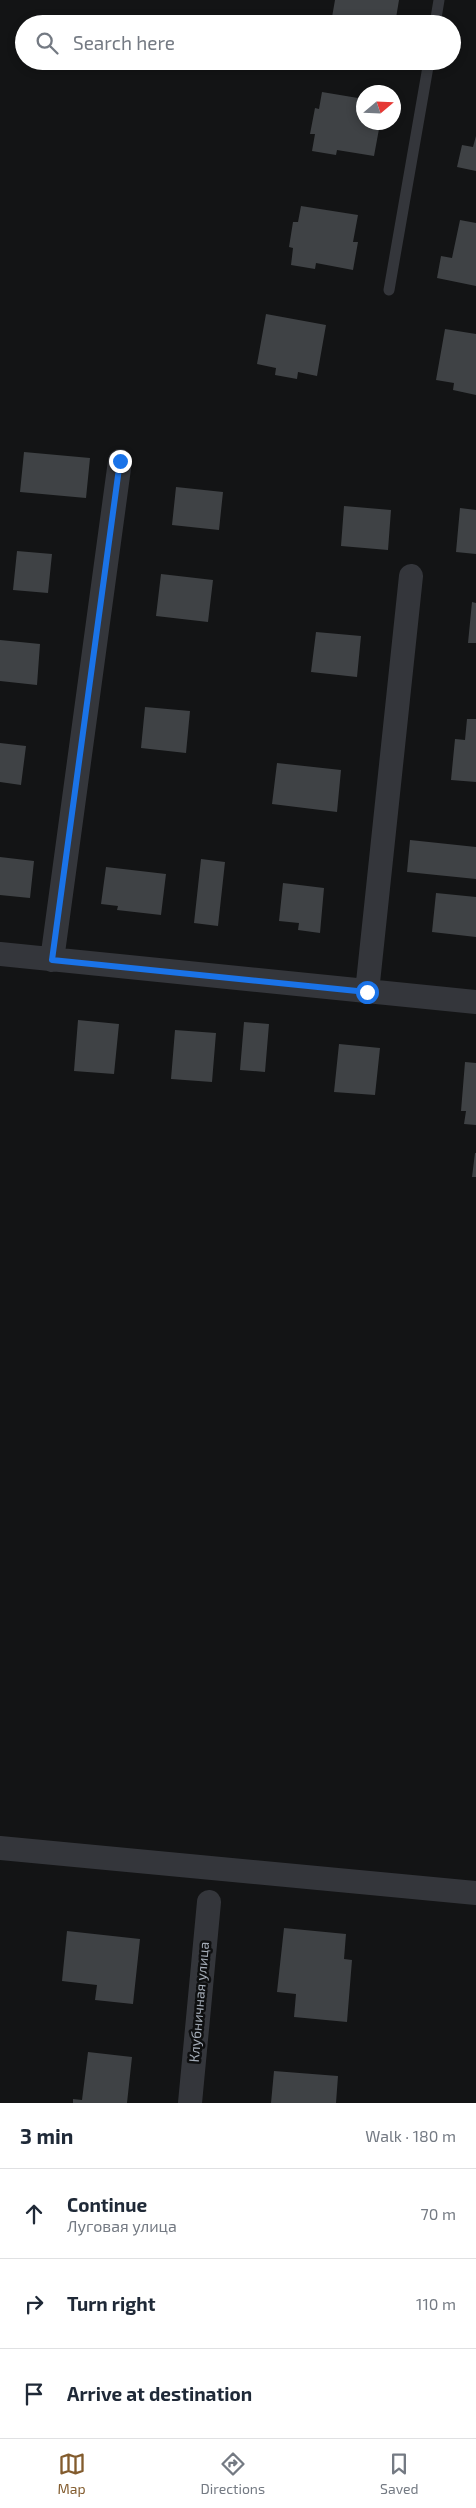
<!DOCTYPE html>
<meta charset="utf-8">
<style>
body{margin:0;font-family:"Exo 2",sans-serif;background:#f2f2f3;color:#1f2937}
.compass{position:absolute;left:356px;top:85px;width:45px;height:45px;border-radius:50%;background:#fff;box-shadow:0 2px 8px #0003;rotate:71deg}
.stop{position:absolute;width:15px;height:15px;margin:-11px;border:4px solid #1a73e8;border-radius:50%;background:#fff}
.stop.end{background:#1a73e8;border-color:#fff;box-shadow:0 1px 5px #0008}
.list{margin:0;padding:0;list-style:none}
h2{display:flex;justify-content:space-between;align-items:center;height:65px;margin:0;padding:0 20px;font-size:21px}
h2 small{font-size:16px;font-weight:400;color:#747a83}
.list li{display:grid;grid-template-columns:32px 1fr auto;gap:15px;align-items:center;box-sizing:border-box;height:90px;padding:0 20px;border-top:1px solid #e0e1e3}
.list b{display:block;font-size:19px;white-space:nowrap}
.list p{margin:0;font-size:16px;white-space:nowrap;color:#747a83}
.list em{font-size:16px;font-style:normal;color:#747a83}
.icon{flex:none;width:28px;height:28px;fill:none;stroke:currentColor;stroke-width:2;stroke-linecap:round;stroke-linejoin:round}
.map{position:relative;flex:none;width:476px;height:2103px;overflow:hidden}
.search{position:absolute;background:#fff;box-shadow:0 2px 8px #0003;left:15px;right:15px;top:15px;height:55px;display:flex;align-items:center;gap:12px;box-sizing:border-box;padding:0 18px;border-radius:28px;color:#747a83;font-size:19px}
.sheet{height:335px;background:#fff}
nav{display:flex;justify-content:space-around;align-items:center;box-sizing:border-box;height:70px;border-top:1px solid #e0e1e3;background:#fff;font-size:14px;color:#747a83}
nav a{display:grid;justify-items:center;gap:2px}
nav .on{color:#835c2e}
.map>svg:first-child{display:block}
.building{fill:#3f4245}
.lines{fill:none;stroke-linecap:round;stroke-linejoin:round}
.service{stroke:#34363b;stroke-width:11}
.minor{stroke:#34363b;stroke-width:24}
.route{stroke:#1a73e8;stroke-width:6}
.labels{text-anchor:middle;stroke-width:5;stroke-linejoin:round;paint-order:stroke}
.street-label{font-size:14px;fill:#a4acb7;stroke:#0e0f10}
</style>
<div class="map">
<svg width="476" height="2103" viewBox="0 0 476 2103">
<rect width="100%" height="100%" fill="#131415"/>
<path class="building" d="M335 0H399L396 18H400L399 24 331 23Z
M322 92 364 99V122H376L375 128 379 129 374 156 337 150 336 155 312 151 315 134H310L315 108 319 109Z
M476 136V171L457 167 462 145 473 147Z
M301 206 358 215 353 242H358L353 270 316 263 315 269 291 265 293 248 289 247 293 222H298Z
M460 220 476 223V286L437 278 441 256 452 258Z
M266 314 326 325 317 376 298 372 297 379 275 375 276 368 257 364Z
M445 329 476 334V395L453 390 454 383 436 380Z
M24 452 90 458 86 498 20 492Z
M176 487 223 492 219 530 172 525Z
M344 506 391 510 388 550 341 546Z
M460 508 476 510V554L456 552Z
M17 551 52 554 48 593 13 590Z
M161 574 213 580 208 622 156 616Z
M472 602 476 603V643H468Z
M316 632 361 636 357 677 311 672Z
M0 640 40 644 37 685 0 681Z
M145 707 190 711 186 753 141 748Z
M467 719H476V782L451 780 455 739 465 740Z
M0 743 26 746 21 785 0 782Z
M277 763 341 770 337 812 272 804Z
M410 840 476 847V879L407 872Z
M0 857 34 861 30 898 0 895Z
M201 859 225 862 218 926 194 923Z
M106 867 166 874 161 915 117 910 118 906 101 904Z
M283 883 324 888 320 933 298 930 299 923 279 921Z
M436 893 476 897V937L432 932Z
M78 1020 119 1024 114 1074 74 1071Z
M244 1022 269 1024 265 1072 240 1070Z
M175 1030 216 1033 212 1082 171 1079Z
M339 1044 380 1048 375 1095 334 1092Z
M465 1062 476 1063V1125L464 1124 466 1111H461Z
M475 1153H476V1177H472Z
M284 1928 346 1934 344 1959 352 1960 347 2022 294 2017 296 1994 277 1992Z
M67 1931 140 1939 133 2004 95 2000 97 1985 62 1981Z
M88 2052 132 2057 127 2103H73V2099L82 2100Z
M274 2071 338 2076 336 2103H271Z"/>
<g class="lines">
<path class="service" d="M435 24 439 0
M389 290 429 61"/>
<path class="minor" d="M0 954 476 1002
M52 960 120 461
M367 992 411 576
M0 1848 476 1893
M190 2103 209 1902"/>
</g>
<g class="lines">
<path class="route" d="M120 461 52 960 367 992"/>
</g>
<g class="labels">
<g class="street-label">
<text transform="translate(199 2002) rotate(-85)" y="5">Клубничная улица</text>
</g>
</g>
</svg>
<svg class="compass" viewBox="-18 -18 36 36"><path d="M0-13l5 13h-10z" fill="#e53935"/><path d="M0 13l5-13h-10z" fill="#747a83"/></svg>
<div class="stop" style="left:367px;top:992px"></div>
<div class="stop end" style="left:120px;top:461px"></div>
<div class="search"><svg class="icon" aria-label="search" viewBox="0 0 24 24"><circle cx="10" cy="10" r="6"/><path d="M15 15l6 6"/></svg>Search here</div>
</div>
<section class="sheet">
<h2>3 min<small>Walk · 180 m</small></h2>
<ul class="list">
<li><svg class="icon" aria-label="ahead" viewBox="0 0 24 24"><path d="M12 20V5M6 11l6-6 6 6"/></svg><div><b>Continue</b><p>Луговая улица</p></div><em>70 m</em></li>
<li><svg class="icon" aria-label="right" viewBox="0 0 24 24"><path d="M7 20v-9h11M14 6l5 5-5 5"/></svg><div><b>Turn right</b></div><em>110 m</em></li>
<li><svg class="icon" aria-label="arrive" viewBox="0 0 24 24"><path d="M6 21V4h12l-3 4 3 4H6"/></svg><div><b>Arrive at destination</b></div></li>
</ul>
</section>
<nav>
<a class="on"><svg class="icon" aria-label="map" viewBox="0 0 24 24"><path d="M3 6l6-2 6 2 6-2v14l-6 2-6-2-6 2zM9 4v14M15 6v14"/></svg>Map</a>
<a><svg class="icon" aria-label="directions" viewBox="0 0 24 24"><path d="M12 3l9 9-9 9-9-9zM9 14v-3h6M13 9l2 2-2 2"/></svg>Directions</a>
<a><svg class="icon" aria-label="saved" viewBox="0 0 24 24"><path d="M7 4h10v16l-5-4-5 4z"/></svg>Saved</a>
</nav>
